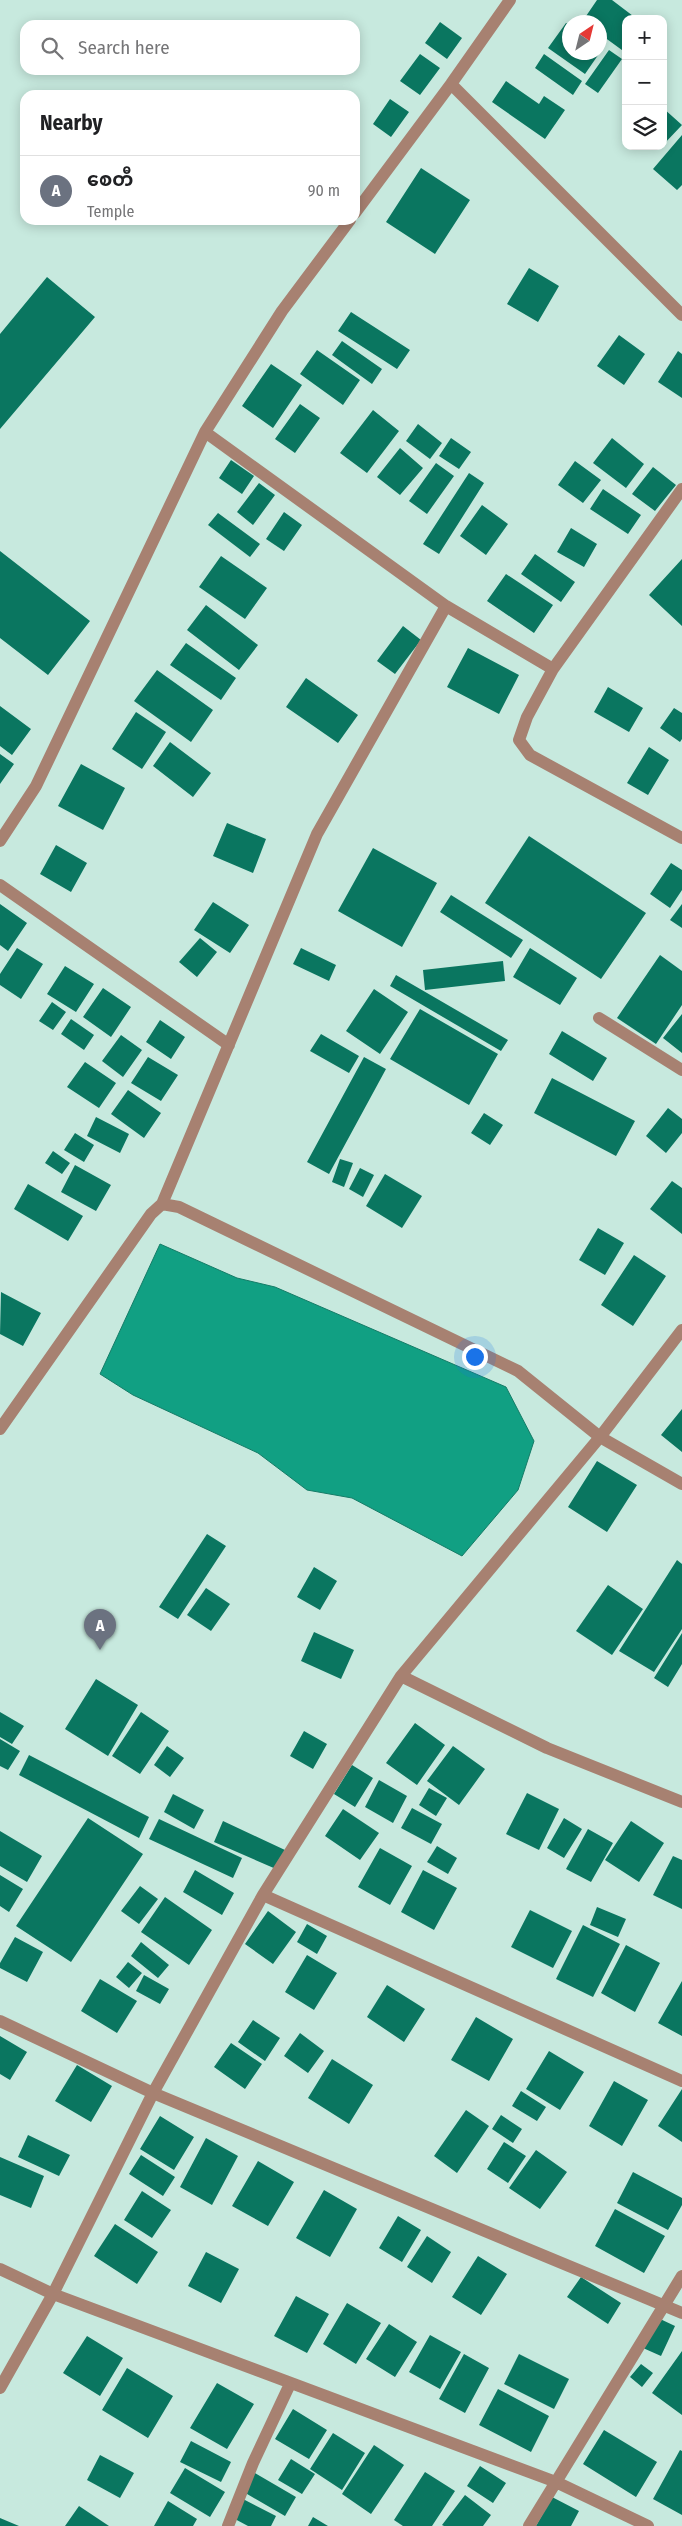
<!DOCTYPE html>
<meta charset="utf-8">
<style>
body{margin:0;font-family:"Fira Sans Condensed","Noto Sans Myanmar",sans-serif;background:#f6f6f6;color:#202124}
.controls{position:absolute;right:15px;top:15px;display:grid;overflow:hidden;border-radius:10px;box-shadow:0 2px 12px #0003}
.controls button{width:45px;height:45px;display:grid;place-items:center;padding:0;border:0;border-bottom:1px solid #e0e0e0;background:#fff;color:#202124;font:25px sans-serif}
.compass{position:absolute;left:562px;top:15px;width:45px;height:45px;border-radius:50%;background:#fff;box-shadow:0 2px 12px #0003;rotate:35deg}
.you{position:absolute;left:474px;top:1356px;width:18px;height:18px;margin:-12px;border:4px solid #fff;border-radius:50%;background:#1a73e8;box-shadow:0 0 0 8px #1a73e833}
.badge{display:grid;place-items:center;width:32px;height:32px;border-radius:50%;background:#8a4320;color:#fff;font-size:16px;font-weight:700}
.pin{position:absolute;translate:-50% -41px;filter:drop-shadow(0 1px 2px #0008)}
.pin::after{content:'';position:absolute;top:26px;width:18px;height:15px;background:inherit;clip-path:polygon(0 0,100% 0,50% 100%)}
.list{margin:0;padding:0;list-style:none}
h2{display:flex;justify-content:space-between;align-items:center;height:65px;margin:0;padding:0 20px;font-size:21px}
h2 small{font-size:16px;font-weight:400;color:#757577}
.list li{display:grid;grid-template-columns:32px 1fr auto;gap:15px;align-items:center;box-sizing:border-box;height:70px;padding:0 20px;border-top:1px solid #e0e0e0}
.list b{display:block;font-size:19px;white-space:nowrap}
.list p{margin:0;font-size:16px;white-space:nowrap;color:#757577}
.list em{font-size:16px;font-style:normal;color:#757577}
.icon{flex:none;width:28px;height:28px;fill:none;stroke:currentColor;stroke-width:2;stroke-linecap:round;stroke-linejoin:round}
.map{position:relative;flex:none;width:682px;height:2526px;overflow:hidden}
.search{position:absolute;background:#fff;box-shadow:0 2px 12px #0003;left:20px;top:20px;width:340px;height:55px;display:flex;align-items:center;gap:12px;box-sizing:border-box;padding:0 18px;border-radius:15px;color:#757577;font-size:19px}
.panel{position:absolute;background:#fff;box-shadow:0 2px 12px #0003;left:20px;top:90px;width:340px;height:135px;border-radius:15px}
.map>svg:first-child{display:block}
.water{fill:#11a083;stroke:#157c67}
.building{fill:#0a7660}
.lines{fill:none;stroke-linecap:round;stroke-linejoin:round}
.minor{stroke:#a78171;stroke-width:12}
</style>
<div class="map">
<svg width="682" height="2526" viewBox="0 0 682 2526">
<rect width="100%" height="100%" fill="#c7e9de"/>
<path class="water" d="M160 1244 237 1278 275 1287 506 1387 534 1441 518 1490 462 1556 352 1498 307 1490 258 1453 133 1395 100 1374Z"/>
<path class="building" d="M597 0H612L637 19H626V53L600 34V22H582Z
M440 22 462 38 447 59 425 43Z
M566 23 570 25V52H600V46L603 48 585 74 548 48Z
M609 50 622 59 598 93 585 84Z
M420 54 440 68 420 95 400 81Z
M544 54 582 81 573 95 535 68Z
M506 81 539 104 544 96 565 110 545 139 492 102Z
M390 99 409 112 391 137 373 124Z
M663 108 682 125 663 145Z
M682 135V185L677 190 653 169Z
M421 168 470 200 435 254 386 222Z
M529 268 559 286 538 322 507 304Z
M47 277 95 317 0 429V334Z
M351 312 410 350 397 369 338 331Z
M619 335 645 354 624 385 597 366Z
M342 341 382 369 372 384 332 355Z
M317 350 360 380 343 405 300 374Z
M678 351 682 354V398L658 382Z
M271 364 302 385 273 428 242 406Z
M300 404 320 418 295 453 275 439Z
M373 410 399 431 367 473 340 453Z
M418 424 442 443 430 459 406 441Z
M451 438 471 452 459 469 439 456Z
M612 438 644 464 626 488 593 463Z
M400 448 423 468 400 495 377 477Z
M231 460 254 476 242 494 219 478Z
M575 461 601 480 583 503 558 485Z
M436 463 454 476 427 514 409 501Z
M653 467 676 485 655 511 632 494Z
M469 473 484 483 439 554 423 544Z
M259 483 275 495 253 525 237 512Z
M603 489 641 515 628 534 590 509Z
M482 505 508 524 486 555 460 536Z
M284 512 302 525 284 551 266 539Z
M218 513 260 544 250 557 208 525Z
M571 528 597 544 584 567 557 552Z
M0 551 90 621 48 675 0 638Z
M535 554 575 582 561 602 521 574Z
M221 556 267 588 245 619 199 587Z
M682 559V626L649 595Z
M506 574 553 605 534 633 487 601Z
M206 605 258 645 239 670 187 630Z
M403 626 421 640 395 674 377 661Z
M186 643 236 678 221 700 170 665Z
M468 648 519 675 499 714 447 687Z
M157 670 213 710 191 742 134 701Z
M306 678 358 715 338 743 286 707Z
M608 687 643 708 629 732 594 712Z
M0 706 31 729 12 755 0 746Z
M674 708 682 713V739L680 742 660 728Z
M136 712 166 732 142 769 112 749Z
M170 742 211 773 193 797 153 766Z
M649 747 669 760 648 795 627 783Z
M0 754 14 764 0 784Z
M81 764 125 788 103 830 58 806Z
M227 823 266 839 253 873 213 856Z
M529 836 646 913 601 979 485 903Z
M56 845 87 863 71 892 40 874Z
M373 848 437 883 402 947 338 911Z
M671 863 682 870V890L670 908 650 894Z
M451 895 523 940 511 958 440 912Z
M213 902 249 925 230 953 194 930Z
M0 904 27 923 8 951 0 945Z
M682 904V928L670 920Z
M200 938 217 952 197 977 179 962Z
M17 948 43 964 21 999 0 985V974Z
M301 948 336 965 329 981 293 964Z
M530 948 577 978 560 1005 513 977Z
M660 955 682 971V1005L656 1044 617 1018Z
M503 961 505 981 425 990 423 970Z
M65 966 94 984 76 1012 47 994Z
M396 975 508 1040 501 1051 390 986Z
M103 988 131 1007 111 1037 83 1017Z
M374 989 408 1012 380 1054 346 1031Z
M52 1002 66 1012 53 1030 39 1021Z
M420 1009 498 1054 469 1105 390 1059Z
M682 1014V1053L663 1038Z
M71 1019 94 1035 84 1050 61 1034Z
M160 1020 185 1037 171 1059 146 1042Z
M562 1031 607 1058 593 1081 549 1054Z
M321 1034 359 1056 349 1073 310 1051Z
M121 1035 142 1050 123 1077 102 1061Z
M148 1057 178 1075 161 1101 131 1083Z
M364 1057 386 1069 329 1174 307 1162Z
M85 1062 116 1083 99 1108 67 1087Z
M552 1078 635 1121 616 1156 534 1113Z
M128 1090 161 1113 144 1138 111 1114Z
M668 1108 682 1119V1133L666 1153 646 1136Z
M484 1113 503 1125 490 1145 471 1133Z
M96 1117 129 1134 120 1153 87 1136Z
M75 1133 94 1145 84 1162 64 1150Z
M53 1151 70 1163 62 1174 45 1163Z
M340 1159 353 1163 344 1187 332 1182Z
M75 1165 111 1185 96 1211 61 1192Z
M360 1168 374 1175 363 1197 349 1189Z
M385 1174 422 1196 402 1228 366 1206Z
M672 1181 682 1188V1234L650 1209Z
M28 1184 83 1216 68 1241 14 1209Z
M598 1228 624 1243 605 1275 579 1260Z
M634 1255 666 1276 633 1326 601 1305Z
M1 1292 41 1313 23 1346 0 1334Z
M682 1409V1452L661 1435Z
M597 1461 637 1485 607 1532 568 1507Z
M207 1534 226 1546 178 1619 159 1607Z
M677 1560 682 1564V1629L654 1672 619 1651Z
M314 1567 337 1581 320 1610 297 1597Z
M608 1585 643 1609 612 1655 576 1631Z
M206 1588 230 1604 211 1631 187 1615Z
M314 1632 354 1650 341 1679 301 1661Z
M682 1633V1664L668 1687 654 1678Z
M96 1679 138 1705 108 1756 65 1729Z
M0 1712 24 1726 12 1744 0 1737Z
M141 1712 169 1731 140 1774 112 1756Z
M415 1723 445 1745 417 1785 386 1763Z
M304 1731 327 1744 313 1769 290 1756Z
M0 1739 20 1751 8 1770 0 1766Z
M167 1746 184 1758 170 1777 154 1765Z
M453 1746 485 1769 459 1805 427 1781Z
M29 1755 149 1817 139 1838 19 1775Z
M352 1765 373 1778 355 1807 334 1794Z
M379 1780 407 1796 393 1823 365 1807Z
M429 1788 447 1798 436 1816 419 1805Z
M527 1793 559 1809 539 1850 506 1834Z
M173 1794 204 1810 194 1829 164 1812Z
M412 1808 442 1824 431 1844 401 1828Z
M343 1809 379 1833 360 1860 325 1836Z
M88 1818 143 1854 71 1962 16 1926Z
M564 1818 582 1829 564 1858 547 1848Z
M159 1819 242 1858 233 1878 149 1839Z
M223 1821 285 1850 276 1869 214 1842Z
M631 1821 664 1843 639 1882 605 1860Z
M588 1829 613 1843 591 1882 566 1869Z
M0 1831 42 1856 27 1882 0 1866Z
M437 1846 457 1858 448 1874 427 1862Z
M380 1848 412 1866 390 1905 358 1887Z
M673 1856 682 1860V1909L653 1895Z
M195 1870 234 1893 222 1915 183 1892Z
M423 1870 457 1888 434 1930 401 1912Z
M0 1875 23 1889 9 1912 0 1906Z
M140 1886 158 1899 139 1924 121 1911Z
M165 1897 212 1930 189 1965 141 1932Z
M597 1907 626 1919 618 1937 590 1925Z
M530 1910 572 1931 553 1968 511 1947Z
M268 1911 296 1932 273 1964 245 1944Z
M307 1924 327 1936 317 1954 297 1942Z
M583 1925 620 1944 593 1997 556 1979Z
M15 1937 43 1952 27 1982 0 1968V1963Z
M141 1942 169 1965 158 1978 131 1956Z
M626 1945 660 1963 635 2012 601 1993Z
M307 1955 337 1973 314 2010 285 1992Z
M128 1962 142 1973 129 1988 116 1977Z
M144 1975 169 1989 160 2004 136 1991Z
M100 1979 137 2001 117 2033 81 2011Z
M682 1981V2036L658 2023Z
M387 1985 425 2009 404 2042 367 2017Z
M476 2017 513 2039 489 2081 451 2060Z
M253 2020 280 2038 265 2061 238 2042Z
M300 2033 324 2051 308 2073 284 2056Z
M0 2036 27 2052 10 2080 0 2074Z
M231 2043 262 2064 245 2089 214 2067Z
M549 2051 584 2072 560 2110 526 2089Z
M332 2059 373 2085 349 2124 308 2098Z
M77 2065 112 2086 91 2122 55 2101Z
M614 2081 648 2100 622 2146 589 2126Z
M682 2089V2142L658 2126Z
M521 2091 546 2107 537 2121 512 2106Z
M466 2110 489 2126 457 2173 434 2156Z
M501 2115 522 2129 513 2143 492 2129Z
M160 2116 194 2137 174 2170 140 2149Z
M28 2135 70 2155 59 2176 18 2157Z
M206 2138 238 2156 212 2205 180 2187Z
M504 2142 526 2156 508 2183 487 2169Z
M536 2150 567 2172 540 2209 509 2188Z
M141 2155 175 2177 163 2196 129 2174Z
M0 2157 44 2176 31 2208 0 2195Z
M258 2161 294 2182 268 2226 232 2206Z
M633 2172 682 2198V2205L668 2230 617 2203Z
M324 2190 357 2209 330 2257 296 2238Z
M142 2191 171 2210 152 2238 124 2220Z
M615 2209 665 2236 644 2273 595 2246Z
M398 2216 421 2230 402 2262 379 2248Z
M115 2224 158 2252 137 2284 94 2256Z
M427 2236 451 2252 432 2283 407 2267Z
M206 2252 239 2269 221 2303 188 2286Z
M478 2256 507 2274 481 2315 452 2297Z
M581 2277 621 2303 608 2324 567 2297Z
M296 2296 329 2314 307 2353 274 2336Z
M347 2303 381 2323 356 2364 323 2344Z
M658 2318 675 2326 661 2356 643 2348Z
M389 2324 417 2342 395 2377 366 2359Z
M430 2335 461 2352 440 2389 409 2372Z
M87 2336 123 2358 100 2396 63 2373Z
M682 2351V2415L652 2393Z
M464 2354 489 2368 465 2413 439 2399Z
M519 2354 569 2379 554 2409 504 2384Z
M641 2364 653 2373 642 2387 630 2377Z
M127 2368 173 2396 148 2438 102 2410Z
M217 2383 254 2404 227 2449 190 2428Z
M498 2389 549 2416 531 2452 479 2425Z
M293 2409 327 2430 309 2459 275 2439Z
M604 2430 657 2462 636 2497 583 2464Z
M333 2433 365 2453 342 2490 310 2469Z
M191 2441 231 2462 221 2482 180 2462Z
M374 2445 404 2465 371 2514 342 2494Z
M680 2450 682 2451V2515L653 2499Z
M100 2455 134 2473 120 2498 87 2480Z
M291 2459 315 2474 302 2494 278 2480Z
M480 2466 506 2483 493 2503 467 2486Z
M185 2468 225 2492 210 2517 170 2493Z
M253 2472 296 2497 285 2516 242 2491Z
M425 2472 455 2491 432 2526H403L394 2520Z
M465 2495 491 2515 483 2526H444L442 2525Z
M552 2497 579 2511 571 2526H536Z
M243 2499 276 2516 271 2526H248L233 2518Z
M168 2501 197 2519 193 2526H154Z
M79 2506 109 2526H65Z
M313 2517 328 2526H308Z
M0 2518 19 2526H0Z"/>
<g class="lines">
<path class="minor" d="M451 84 682 315
M355 213 451 84 510 0
M350 220 282 311 205 432 446 606 553 669
M682 489 553 669 527 717 519 740 530 755 682 838
M0 841 36 786 205 432
M0 885 229 1045
M599 1018 682 1070
M162 1204 317 834 446 606
M0 1429 151 1214 162 1204 179 1207 518 1371 600 1437 682 1484
M401 1676 547 1748 682 1802
M263 1895 682 2081
M0 2021 153 2093 682 2313
M0 2269 53 2294 556 2482 648 2526
M0 2388 53 2294 153 2093 263 1895 401 1676 600 1437 682 1330
M228 2526 253 2463 290 2384
M529 2526 682 2276"/>
</g>
</svg>
<div class="controls">
<button>+</button>
<button>−</button>
<button><svg class="icon" aria-label="layers" viewBox="0 0 24 24"><path d="M12 4l9 5-9 5-9-5zM3 14l9 5 9-5"/></svg></button>
</div>
<svg class="compass" viewBox="-18 -18 36 36"><path d="M0-13l5 13h-10z" fill="#e53935"/><path d="M0 13l5-13h-10z" fill="#757577"/></svg>
<div class="you"></div>
<div class="pin badge" style="left:100px;top:1650px;background:#6b7280">A</div>
<div class="search"><svg class="icon" aria-label="search" viewBox="0 0 24 24"><circle cx="10" cy="10" r="6"/><path d="M15 15l6 6"/></svg>Search here</div>
<section class="panel">
<h2>Nearby<small></small></h2>
<ul class="list">
<li><span class="badge" style="background:#6b7280">A</span><div><b>စေတီ</b><p>Temple</p></div><em>90 m</em></li>
</ul>
</section>
</div>
